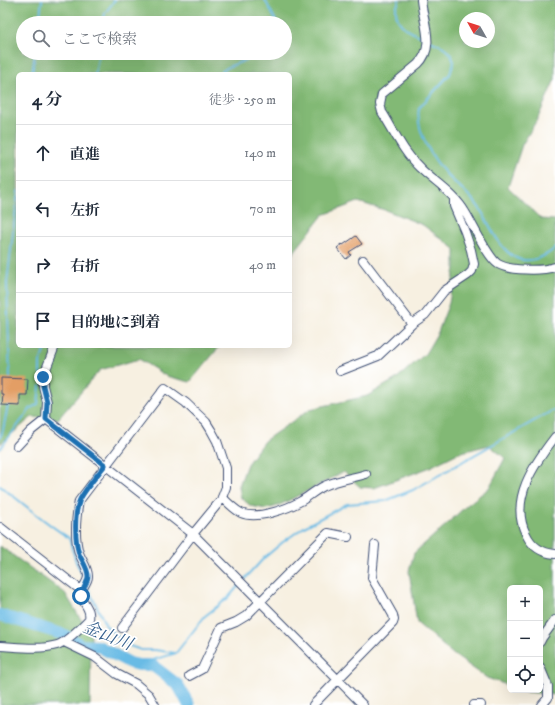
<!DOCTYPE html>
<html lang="ja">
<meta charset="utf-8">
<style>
body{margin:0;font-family:"IM FELL DW Pica","Noto Serif JP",serif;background:#f6f6f7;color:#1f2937}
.controls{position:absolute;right:12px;bottom:12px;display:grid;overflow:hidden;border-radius:6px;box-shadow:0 4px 16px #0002}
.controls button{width:36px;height:36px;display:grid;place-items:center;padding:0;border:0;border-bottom:1px solid #e0e1e3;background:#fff;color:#1f2937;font:20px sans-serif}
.compass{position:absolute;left:459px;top:12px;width:36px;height:36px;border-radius:50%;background:#fff;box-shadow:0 4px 16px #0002;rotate:309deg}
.stop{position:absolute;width:12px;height:12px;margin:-9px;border:3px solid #1f6fb2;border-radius:50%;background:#fff}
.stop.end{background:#1f6fb2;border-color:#fff;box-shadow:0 1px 4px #0008}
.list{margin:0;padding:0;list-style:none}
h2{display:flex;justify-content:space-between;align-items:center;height:52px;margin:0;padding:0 16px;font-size:17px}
h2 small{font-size:13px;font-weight:400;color:#747a83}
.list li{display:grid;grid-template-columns:26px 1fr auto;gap:12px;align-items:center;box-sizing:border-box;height:56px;padding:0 16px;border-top:1px solid #e0e1e3}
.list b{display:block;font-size:15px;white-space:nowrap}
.list em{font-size:13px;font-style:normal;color:#747a83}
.icon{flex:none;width:22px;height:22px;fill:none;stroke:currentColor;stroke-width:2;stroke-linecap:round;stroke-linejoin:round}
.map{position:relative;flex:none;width:555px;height:705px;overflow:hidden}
.search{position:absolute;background:#fff;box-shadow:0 4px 16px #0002;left:16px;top:16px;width:276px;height:44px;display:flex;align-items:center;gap:10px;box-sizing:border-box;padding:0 14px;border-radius:22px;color:#747a83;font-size:15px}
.panel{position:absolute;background:#fff;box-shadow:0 4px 16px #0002;left:16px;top:72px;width:276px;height:276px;border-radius:6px}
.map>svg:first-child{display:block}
.forest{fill:#82b975;stroke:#4e746a;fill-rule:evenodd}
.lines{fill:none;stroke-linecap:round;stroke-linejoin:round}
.stream{stroke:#69bbe5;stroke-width:2}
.river{stroke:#69bbe5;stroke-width:12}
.building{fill:#e39e65}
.minor-casing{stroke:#3c4c72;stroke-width:10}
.minor{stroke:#fff;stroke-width:8}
.route{stroke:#1f6fb2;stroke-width:5}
.labels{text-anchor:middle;stroke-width:3.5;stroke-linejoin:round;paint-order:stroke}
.water-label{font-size:17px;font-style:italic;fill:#36608d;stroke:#fff}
</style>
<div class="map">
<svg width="555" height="705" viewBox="0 0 555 705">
<rect width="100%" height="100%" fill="#fff"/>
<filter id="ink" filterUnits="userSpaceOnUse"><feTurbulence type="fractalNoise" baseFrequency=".025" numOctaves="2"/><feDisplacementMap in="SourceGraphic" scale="8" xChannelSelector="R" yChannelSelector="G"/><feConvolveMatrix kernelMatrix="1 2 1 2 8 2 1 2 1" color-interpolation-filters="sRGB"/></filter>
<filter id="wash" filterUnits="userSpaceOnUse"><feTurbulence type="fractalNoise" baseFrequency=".012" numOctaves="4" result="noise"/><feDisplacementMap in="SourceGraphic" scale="16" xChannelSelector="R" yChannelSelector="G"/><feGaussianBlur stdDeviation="0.9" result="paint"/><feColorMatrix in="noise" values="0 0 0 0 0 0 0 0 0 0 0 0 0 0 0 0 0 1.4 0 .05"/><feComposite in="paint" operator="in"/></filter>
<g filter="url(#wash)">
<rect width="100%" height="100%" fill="#f7f0e1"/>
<path class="forest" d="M0 0H555V79L538 118 522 145 508 187 541 219 555 220V695L527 692 521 690H540V588H510V686L487 678 454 655 417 623 409 571 414 553 446 525 466 506 489 488 505 458 489 445 458 453 428 468 374 488 360 487 344 472 278 506 266 509 251 506 241 498 239 486 247 464 264 441 310 409 367 396 396 379 425 354 438 332 449 303 455 268V249L423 225 388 211 358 202 323 215 290 257V74H18V346H220L190 382 166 376 139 359 100 370 58 419 32 417 0 444ZM465 18H489V42H465ZM23 23H285V53H23Z
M0 546 65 593 91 636 90 705H0Z"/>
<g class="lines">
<path class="stream" d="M265 0 277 23
M399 0C399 3 396 7 396 9 395 26 412 33 425 38
M39 23 42 0
M103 23 105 13 115 0
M285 40 288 46H285
M430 41C443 46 449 48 454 62L450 74 419 108C415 131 433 160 448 176 458 186 470 195 478 206 490 223 497 248 516 258 528 264 546 257 555 248
M32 74 35 53
M95 74 99 53
M218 74 228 67 264 53
M40 374V362L46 346
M10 378 7 283 18 191
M0 438 3 430 8 405
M0 449 31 408 38 404 40 386
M0 486C23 503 44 522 69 538L76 562 85 580
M243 581 264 558 283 542 304 527 347 504 385 501 413 490 555 409
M87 586 106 626 127 645 141 650H155L175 653
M145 665 153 660 176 653 205 616 228 598 240 584"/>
<path class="river" d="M0 615 65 635 81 645 98 646 130 663 139 665H152L178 685 189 705"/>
</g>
<g id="blocks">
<path class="building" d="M356 236 362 244 349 252 351 255 346 259 337 248 342 244 343 245Z
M1 378 28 379 27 395H20V406L2 405 3 394H1Z"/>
</g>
</g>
<g filter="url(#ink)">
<use href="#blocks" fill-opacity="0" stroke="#3c4c72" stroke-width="1"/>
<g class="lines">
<g class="minor-casing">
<path id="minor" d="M421 0C423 22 436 47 418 64L382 94 380 104 382 112C394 131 403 152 420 168 434 182 455 194 465 212 472 223 488 258 498 264 510 271 542 271 555 267
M363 260 412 324
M340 371 378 356 412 324 425 315 444 291 468 275 472 271 474 264 471 250 465 232 454 206V199
M46 419 193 534 363 705
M555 437C534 464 509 500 526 534 532 547 542 553 555 554
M17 446 31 431 46 419 47 402 43 386V377L55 346
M222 497C228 503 234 509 241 513 257 520 287 509 301 501 309 496 316 490 324 486 337 480 353 478 366 474
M0 527 82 591
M64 642 95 657 117 674 136 684 149 695 155 705
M540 642 542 638 555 620
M0 646C19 647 39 650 57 645 67 642 81 627 89 619 91 609 84 605 81 596 79 589 88 584 88 576 88 568 82 561 79 553 74 537 76 517 79 501L165 388 186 403 206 422 211 430 217 441 226 468V487L221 500 193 534 122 628
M540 667 548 686V698L542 705
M189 676 202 669 221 628 236 622 246 616 328 533 348 537
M313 705 393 623 394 620 393 615 372 578 375 545
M474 705H481"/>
</g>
<use href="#minor" class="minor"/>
</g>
</g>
<g class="lines" filter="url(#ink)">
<path class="route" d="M43 377V386L47 402 46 419 105 465C99 473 81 494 79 502 74 515 75 541 79 554 82 561 88 568 88 576 88 584 82 588 81 596"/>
</g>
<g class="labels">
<g class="water-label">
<text transform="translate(108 635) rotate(22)" y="6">金山川</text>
</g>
</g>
</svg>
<div class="controls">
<button>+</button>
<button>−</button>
<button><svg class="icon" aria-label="locate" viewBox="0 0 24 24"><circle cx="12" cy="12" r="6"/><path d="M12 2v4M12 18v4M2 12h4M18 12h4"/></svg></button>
</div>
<svg class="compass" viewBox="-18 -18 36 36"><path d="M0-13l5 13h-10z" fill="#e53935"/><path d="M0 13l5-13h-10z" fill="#747a83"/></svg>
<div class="stop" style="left:81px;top:596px"></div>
<div class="stop end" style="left:43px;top:377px"></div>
<div class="search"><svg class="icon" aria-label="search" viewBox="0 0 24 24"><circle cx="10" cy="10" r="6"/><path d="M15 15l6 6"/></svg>ここで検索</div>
<section class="panel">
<h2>4 分<small>徒歩 · 250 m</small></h2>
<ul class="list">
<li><svg class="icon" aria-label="ahead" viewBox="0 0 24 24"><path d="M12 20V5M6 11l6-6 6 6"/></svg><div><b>直進</b></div><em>140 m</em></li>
<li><svg class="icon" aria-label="left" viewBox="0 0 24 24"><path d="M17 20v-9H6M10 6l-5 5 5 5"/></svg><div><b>左折</b></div><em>70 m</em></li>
<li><svg class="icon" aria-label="right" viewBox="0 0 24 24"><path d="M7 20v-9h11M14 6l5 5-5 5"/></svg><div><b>右折</b></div><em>40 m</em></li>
<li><svg class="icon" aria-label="arrive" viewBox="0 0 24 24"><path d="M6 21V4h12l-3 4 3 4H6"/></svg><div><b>目的地に到着</b></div></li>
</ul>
</section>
</div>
